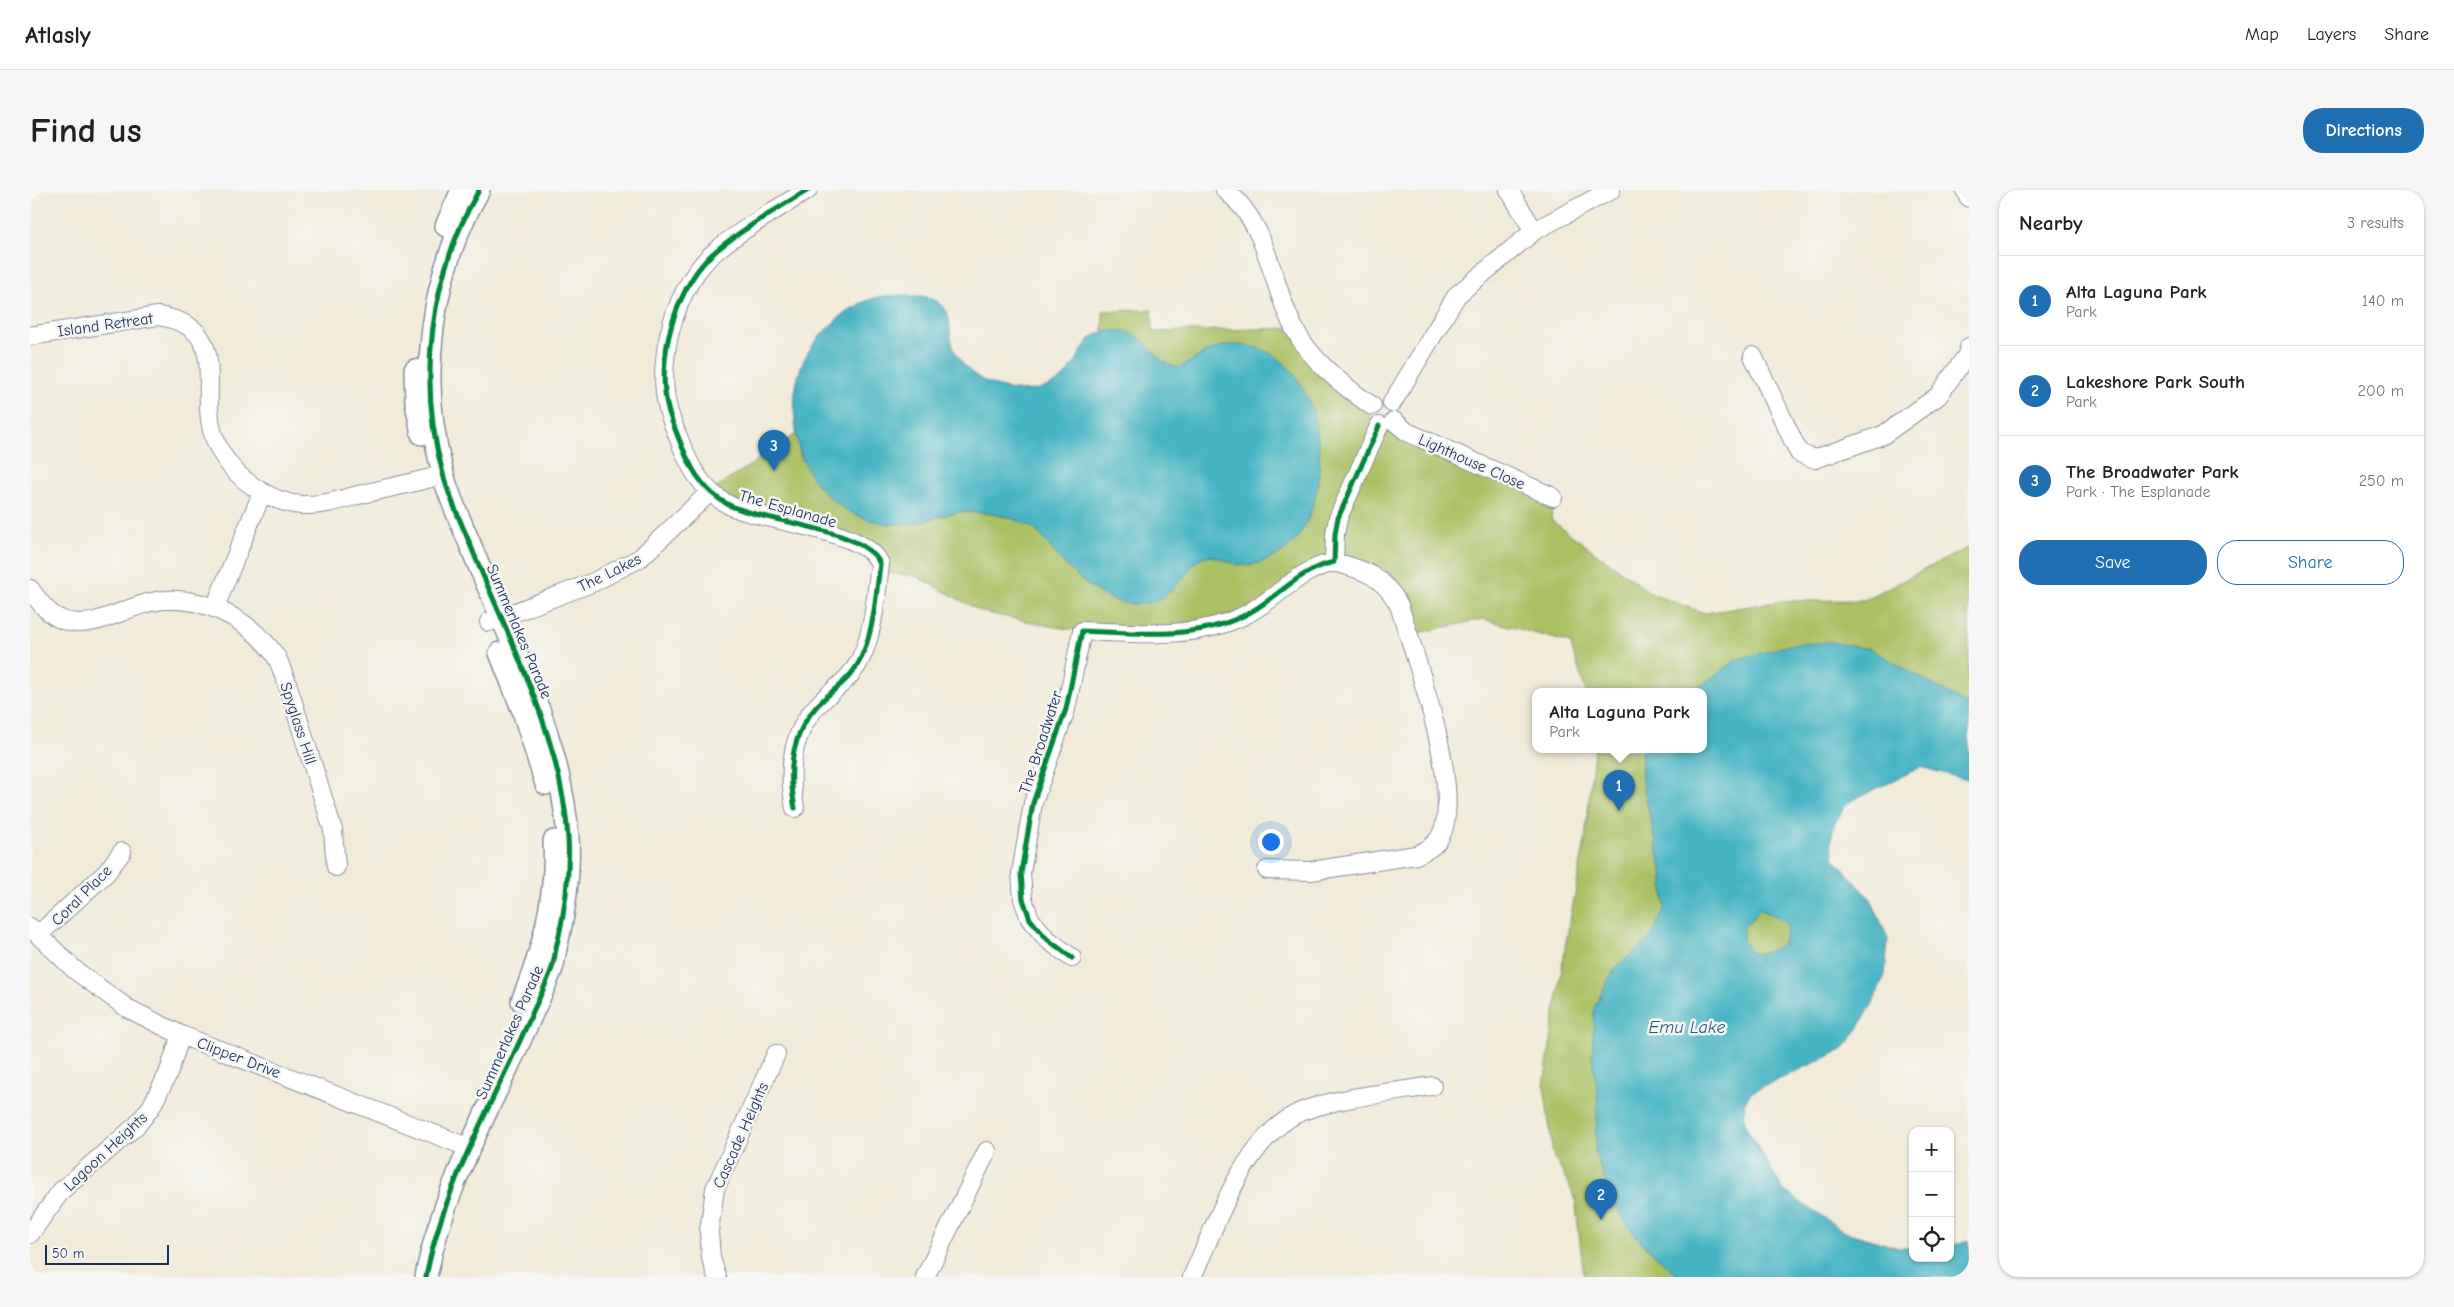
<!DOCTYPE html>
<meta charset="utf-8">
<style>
body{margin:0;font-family:"Comic Neue",sans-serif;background:#f6f6f6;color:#202124}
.controls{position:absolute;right:15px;bottom:15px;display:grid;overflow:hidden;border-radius:10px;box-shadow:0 1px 4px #0004}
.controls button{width:45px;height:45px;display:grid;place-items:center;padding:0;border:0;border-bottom:1px solid #e0e0e0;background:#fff;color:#202124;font:25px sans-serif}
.scale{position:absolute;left:15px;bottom:12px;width:124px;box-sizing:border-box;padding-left:5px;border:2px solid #1b2f5e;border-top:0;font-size:14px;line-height:18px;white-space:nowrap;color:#1b2f5e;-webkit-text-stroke:4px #f6f6f2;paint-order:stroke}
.you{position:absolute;left:1240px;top:651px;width:18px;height:18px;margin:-12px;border:4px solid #fff;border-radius:50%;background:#1a73e8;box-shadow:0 0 0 8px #1a73e833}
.badge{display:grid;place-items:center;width:32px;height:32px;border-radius:50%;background:#1f6fb2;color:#fff;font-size:16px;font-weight:700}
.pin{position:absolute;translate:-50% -41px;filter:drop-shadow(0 1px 2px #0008)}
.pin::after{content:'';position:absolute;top:26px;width:18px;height:15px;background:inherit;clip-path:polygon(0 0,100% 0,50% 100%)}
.popup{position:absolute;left:1502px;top:498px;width:175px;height:65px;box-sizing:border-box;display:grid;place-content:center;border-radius:10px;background:#fff;filter:drop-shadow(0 1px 4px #0005);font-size:16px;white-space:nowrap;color:#757577}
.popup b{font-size:19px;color:#202124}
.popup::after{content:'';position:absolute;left:50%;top:100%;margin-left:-10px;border:10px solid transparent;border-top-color:#fff}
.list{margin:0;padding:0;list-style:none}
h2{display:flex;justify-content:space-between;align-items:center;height:65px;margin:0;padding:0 20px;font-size:21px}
h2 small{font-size:16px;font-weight:400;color:#757577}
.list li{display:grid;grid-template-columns:32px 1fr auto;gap:15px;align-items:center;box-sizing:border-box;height:90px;padding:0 20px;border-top:1px solid #e0e0e0}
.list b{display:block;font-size:19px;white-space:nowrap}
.list p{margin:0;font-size:16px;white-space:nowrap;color:#757577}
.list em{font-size:16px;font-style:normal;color:#757577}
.actions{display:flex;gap:10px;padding:15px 20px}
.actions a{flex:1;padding:11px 0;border:1px solid #1f6fb2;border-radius:20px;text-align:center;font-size:18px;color:#1f6fb2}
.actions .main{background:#1f6fb2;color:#fff}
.icon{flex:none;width:28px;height:28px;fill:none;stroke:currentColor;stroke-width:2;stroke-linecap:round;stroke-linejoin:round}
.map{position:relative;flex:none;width:1939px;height:1087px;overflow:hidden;border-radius:20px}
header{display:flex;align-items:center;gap:30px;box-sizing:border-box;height:70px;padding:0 25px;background:#fff;border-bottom:1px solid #e0e0e0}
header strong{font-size:24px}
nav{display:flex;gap:28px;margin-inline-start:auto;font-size:18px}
.intro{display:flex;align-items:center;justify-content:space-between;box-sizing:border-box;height:120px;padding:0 30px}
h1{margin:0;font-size:35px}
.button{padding:12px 22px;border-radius:20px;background:#1f6fb2;color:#fff;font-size:18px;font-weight:700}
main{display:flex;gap:30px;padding:0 30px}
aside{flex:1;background:#fff;border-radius:20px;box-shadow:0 1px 4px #0004}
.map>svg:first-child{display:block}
.green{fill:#abc064;stroke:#637861}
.water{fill:#47b4c3;stroke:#317290;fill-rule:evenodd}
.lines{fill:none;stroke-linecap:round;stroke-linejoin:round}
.minor-casing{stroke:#868d9b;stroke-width:20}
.tertiary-casing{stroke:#868d9b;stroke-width:24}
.minor{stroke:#fff;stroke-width:18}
.tertiary{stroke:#fff;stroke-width:21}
.cycleway-casing{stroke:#f6f6f2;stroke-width:8}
.cycleway{stroke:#00873e;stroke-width:5}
.labels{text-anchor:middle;stroke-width:5;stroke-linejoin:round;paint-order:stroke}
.street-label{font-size:16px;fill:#1b2f5e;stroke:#f6f6f2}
.water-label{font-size:18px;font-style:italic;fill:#28577c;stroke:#f6f6f2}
</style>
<header>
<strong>Atlasly</strong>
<nav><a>Map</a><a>Layers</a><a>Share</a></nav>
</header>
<div class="intro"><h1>Find us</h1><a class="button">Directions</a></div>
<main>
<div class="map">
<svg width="1939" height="1087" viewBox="0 0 1939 1087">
<rect width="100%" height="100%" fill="#f6f6f2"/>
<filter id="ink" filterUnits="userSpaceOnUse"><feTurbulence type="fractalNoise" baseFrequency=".02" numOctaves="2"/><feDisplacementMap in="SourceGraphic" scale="10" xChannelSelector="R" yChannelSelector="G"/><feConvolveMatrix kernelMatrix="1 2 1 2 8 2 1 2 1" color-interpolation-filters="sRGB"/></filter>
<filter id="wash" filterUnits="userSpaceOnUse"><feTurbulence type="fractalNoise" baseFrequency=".0096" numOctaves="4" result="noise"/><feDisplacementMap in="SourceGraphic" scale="20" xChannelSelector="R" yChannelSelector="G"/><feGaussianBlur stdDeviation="1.12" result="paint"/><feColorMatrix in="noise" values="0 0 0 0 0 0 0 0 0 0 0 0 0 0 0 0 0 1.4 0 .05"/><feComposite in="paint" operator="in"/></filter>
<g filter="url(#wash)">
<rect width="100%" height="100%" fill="#f1ebd8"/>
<path class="green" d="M1122 120 1123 142 1264 138 1340 222 1341 228 1345 233 1361 234 1523 307 1521 330 1622 404 1675 423 1752 411 1834 410 1939 357V516L1841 459 1708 469 1662 502H1556L1540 453 1453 429 1379 445 1360 398 1304 372 1180 439 1052 441 1024 437 952 422 886 386 849 382 847 365 680 302 766 244 771 269 855 334H877L929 322 955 323 981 328 1002 336 1052 391 1156 384C1174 352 1186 372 1211 375 1219 376 1230 372 1238 370L1177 161 1149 178C1124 173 1131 165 1115 153 1105 145 1085 140 1073 142V121Z
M1564 560H1612V591L1632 679 1635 718 1620 750 1584 779 1562 868 1568 902 1565 962 1582 1011 1607 1048 1649 1087H1554L1545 1007 1523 964 1514 895 1535 757 1555 651Z
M1730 720 1748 727 1757 736C1754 759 1744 762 1722 764L1713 751V738Z"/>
<path class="water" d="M871 105C884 106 900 104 911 114 922 123 919 140 922 153 927 172 945 189 964 195 988 204 1019 204 1038 182 1054 164 1052 143 1082 141 1119 138 1116 171 1149 178 1166 170 1179 157 1199 155 1296 146 1314 309 1257 359 1246 368 1225 377 1210 375 1197 373 1187 362 1173 367 1163 372 1160 378 1154 387 1140 404 1126 415 1103 414 1073 413 1043 385 1025 363 1017 354 1010 341 998 335 978 325 950 320 928 322 909 325 892 334 873 334 823 336 778 302 768 253 762 224 762 192 776 166 789 142 821 113 848 107 855 105 864 106 871 105Z
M1799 452 1841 459 1939 516V588L1934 589 1891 577 1817 613 1804 635 1801 651 1804 669 1841 709 1858 749 1855 785 1843 813 1825 844 1812 860 1722 902 1714 912 1715 935 1754 1001 1815 1042 1869 1058H1883V1068H1920V1056L1939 1050V1087H1649L1607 1048 1582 1011 1565 962 1568 902 1562 868 1564 818 1584 779 1620 750 1635 718 1632 679 1612 591V560H1673V502H1662L1708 469 1760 455ZM1730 720 1748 727 1757 736C1755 758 1744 762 1723 764L1713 751V738Z"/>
</g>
<g filter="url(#ink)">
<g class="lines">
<g class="minor-casing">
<path id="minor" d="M1195 0C1239 34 1240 92 1264 138 1280 170 1313 196 1342 216
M1479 0 1504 41
M1935 0 1939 8
M0 146 128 126C204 137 167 198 184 247 191 267 206 285 224 297 239 307 254 314 272 315 293 316 313 309 332 304 359 298 386 292 413 285
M1723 166 1769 263 1785 269 1853 245 1908 206 1937 165 1939 157
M1362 213 1427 105 1504 41 1581 0
M1364 231 1377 242 1523 307
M0 399C9 411 18 425 33 430 62 441 93 418 121 412 167 402 219 428 245 465 250 472 252 482 256 490L303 640 306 677
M185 417 232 303
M459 432 564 392 610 368 680 302
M765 618C757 578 762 538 794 509 807 497 822 487 830 470 844 442 846 405 850 374 836 338 735 333 699 315 670 300 658 273 647 244 644 236 640 227 638 219 625 169 646 93 687 60 712 39 750 17 778 0
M1237 680 1281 681 1386 665C1395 661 1404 657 1410 647 1435 603 1384 464 1369 415 1353 386 1335 380 1304 372
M0 737 46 781 97 818 151 845 440 958
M8 745 76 683 92 662
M1042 768 1017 749 1000 729 993 709 991 683 1003 613 1036 519 1052 441C1106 443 1163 450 1213 426 1247 410 1265 381 1304 372L1305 344 1308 328 1349 236
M0 1044 31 1001 107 935 121 917 138 884 151 845
M687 1087 681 1068 679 1041 685 999 746 864
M895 1087 957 961
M1162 1087C1187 1033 1217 939 1278 919 1317 906 1361 903 1402 896"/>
</g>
<g class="tertiary-casing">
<path id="tertiary" d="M416 36 432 0
M385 180 386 212 392 244
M470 463 493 521 516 594
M492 811C513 761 527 706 524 651
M396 1087C414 993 464 912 501 826 508 810 516 795 522 778 525 769 525 759 528 750 536 715 540 683 538 647 531 548 482 455 444 364 434 338 420 311 413 284 387 189 400 85 449 0"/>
</g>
<use href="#minor" class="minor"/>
<use href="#tertiary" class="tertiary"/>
<g class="cycleway-casing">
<path id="cycleway" d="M765 618C757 578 762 538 794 509 807 497 822 487 830 470 844 442 846 405 850 374 836 338 735 333 699 315 670 300 658 273 647 244 644 236 640 227 638 219 625 169 646 93 687 60 712 39 750 17 778 0
M1042 768 1017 749 1000 729 993 709 991 683 1003 613 1036 519 1052 441C1106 443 1163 450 1213 426 1247 410 1265 381 1304 372L1305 344 1308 328 1349 236
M396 1087C414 993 464 912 501 826 508 810 516 795 522 778 525 769 525 759 528 750 536 715 540 683 538 647 531 548 482 455 444 364 434 338 420 311 413 284 387 189 400 85 449 0"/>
</g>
<use href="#cycleway" class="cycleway"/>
</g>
</g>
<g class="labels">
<g class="street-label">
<text transform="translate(75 134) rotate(-8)" y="6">Island Retreat</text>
<text transform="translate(1442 271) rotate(24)" y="6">Lighthouse Close</text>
<text transform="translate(758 318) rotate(16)" y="6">The Esplanade</text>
<text transform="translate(579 382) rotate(-26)" y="6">The Lakes</text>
<text transform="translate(490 441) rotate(67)" y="6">Summerlakes Parade</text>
<text transform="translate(269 533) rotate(72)" y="6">Spyglass Hill</text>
<text transform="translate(1010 552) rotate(-72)" y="6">The Broadwater</text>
<text transform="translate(51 705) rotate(-45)" y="6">Coral Place</text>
<text transform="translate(479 842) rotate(-66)" y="6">Summerlakes Parade</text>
<text transform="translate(209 867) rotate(21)" y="6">Clipper Drive</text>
<text transform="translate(710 945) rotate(-66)" y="6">Cascade Heights</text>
<text transform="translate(75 961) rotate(-43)" y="6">Lagoon Heights</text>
</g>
<g class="water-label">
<text x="1657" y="843">Emu Lake</text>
</g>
</g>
</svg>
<div class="controls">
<button>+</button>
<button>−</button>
<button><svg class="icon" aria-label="locate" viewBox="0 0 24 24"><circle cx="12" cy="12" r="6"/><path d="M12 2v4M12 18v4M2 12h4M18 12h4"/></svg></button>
</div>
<div class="scale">50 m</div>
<div class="you"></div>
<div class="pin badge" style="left:1589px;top:621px">1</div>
<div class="popup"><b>Alta Laguna Park</b>Park</div>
<div class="pin badge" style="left:1571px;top:1030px">2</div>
<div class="pin badge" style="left:744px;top:281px">3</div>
</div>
<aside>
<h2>Nearby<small>3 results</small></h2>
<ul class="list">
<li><span class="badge">1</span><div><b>Alta Laguna Park</b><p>Park</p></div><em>140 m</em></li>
<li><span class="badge">2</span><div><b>Lakeshore Park South</b><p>Park</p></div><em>200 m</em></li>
<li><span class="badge">3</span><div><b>The Broadwater Park</b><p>Park · The Esplanade</p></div><em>250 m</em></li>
</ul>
<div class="actions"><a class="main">Save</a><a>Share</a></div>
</aside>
</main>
